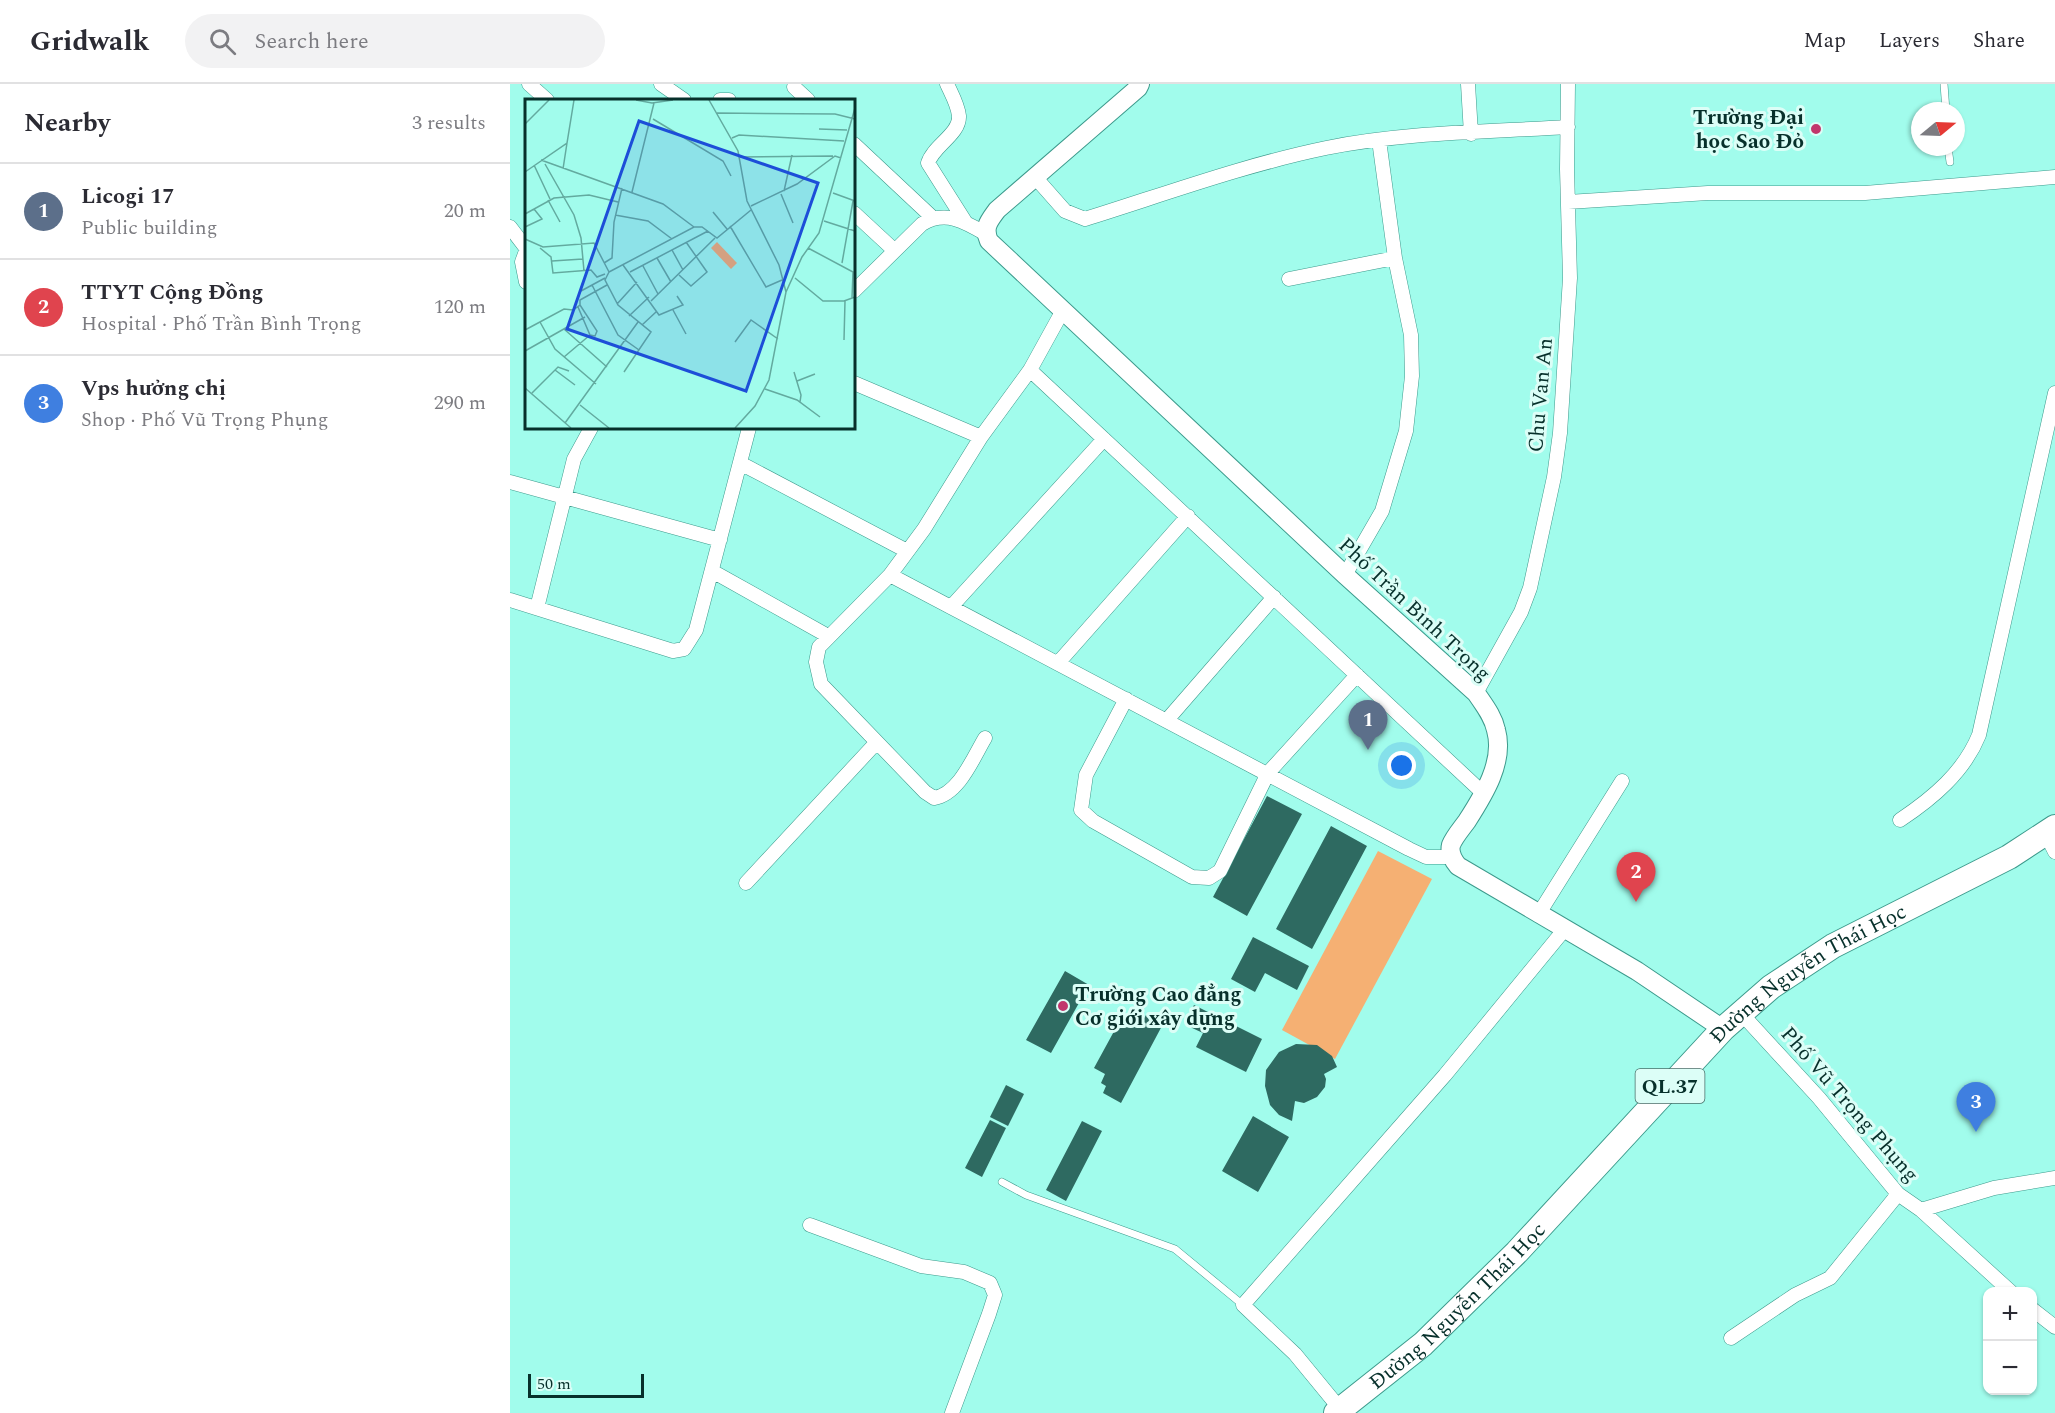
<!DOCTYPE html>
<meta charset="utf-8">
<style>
body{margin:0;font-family:Spectral,serif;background:#f2f2f3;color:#2b2b33}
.controls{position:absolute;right:18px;bottom:18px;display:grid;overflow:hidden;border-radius:12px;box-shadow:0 2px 4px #0004}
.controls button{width:54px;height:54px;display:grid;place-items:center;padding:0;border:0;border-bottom:2px solid #e1e1e2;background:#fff;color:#2b2b33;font:30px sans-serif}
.compass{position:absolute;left:1401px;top:18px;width:54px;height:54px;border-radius:50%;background:#fff;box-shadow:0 2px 4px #0004;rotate:71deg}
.scale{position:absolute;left:18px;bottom:15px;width:116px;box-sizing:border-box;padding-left:6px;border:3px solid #07302b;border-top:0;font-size:16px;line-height:21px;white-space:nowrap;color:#07302b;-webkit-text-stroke:4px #dcfef7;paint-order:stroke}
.you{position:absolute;left:892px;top:682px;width:21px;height:21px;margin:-15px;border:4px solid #fff;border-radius:50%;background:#1a73e8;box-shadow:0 0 0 9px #1a73e833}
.badge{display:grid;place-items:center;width:39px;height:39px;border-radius:50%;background:#c1366c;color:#fff;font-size:20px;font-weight:700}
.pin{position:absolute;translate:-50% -50px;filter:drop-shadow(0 2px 3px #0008)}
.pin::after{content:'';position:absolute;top:32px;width:21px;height:18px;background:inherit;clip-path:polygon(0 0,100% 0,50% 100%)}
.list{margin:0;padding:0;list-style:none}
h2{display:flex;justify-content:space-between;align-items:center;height:78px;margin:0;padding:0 24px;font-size:26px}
h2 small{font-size:20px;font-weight:400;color:#7c7c81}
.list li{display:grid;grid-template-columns:39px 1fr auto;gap:18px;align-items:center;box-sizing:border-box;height:96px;padding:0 24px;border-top:2px solid #e1e1e2}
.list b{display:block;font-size:22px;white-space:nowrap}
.list p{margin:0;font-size:20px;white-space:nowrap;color:#7c7c81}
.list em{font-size:20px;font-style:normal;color:#7c7c81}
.icon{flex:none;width:33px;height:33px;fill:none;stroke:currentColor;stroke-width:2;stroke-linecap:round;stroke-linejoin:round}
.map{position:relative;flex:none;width:1545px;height:1329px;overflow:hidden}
header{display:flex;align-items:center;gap:36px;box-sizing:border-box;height:84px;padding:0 30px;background:#fff;border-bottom:2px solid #e1e1e2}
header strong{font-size:28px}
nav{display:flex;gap:33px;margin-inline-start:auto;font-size:21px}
.search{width:420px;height:54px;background:#f2f2f3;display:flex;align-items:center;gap:15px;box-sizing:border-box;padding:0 21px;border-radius:33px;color:#7c7c81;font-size:22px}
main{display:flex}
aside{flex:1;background:#fff}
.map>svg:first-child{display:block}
.green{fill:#f5b073}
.building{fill:#2e6a61}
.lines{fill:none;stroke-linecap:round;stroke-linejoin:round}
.service-casing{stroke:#3d9a8c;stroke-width:8}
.minor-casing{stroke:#3d9a8c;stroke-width:15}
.tertiary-casing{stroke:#3d9a8c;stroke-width:20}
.trunk-casing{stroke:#3d9a8c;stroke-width:26}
.service{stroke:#fff;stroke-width:7}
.minor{stroke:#fff;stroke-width:14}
.tertiary{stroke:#fff;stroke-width:18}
.trunk{stroke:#fff;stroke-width:24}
.poi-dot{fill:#c1366c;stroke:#dcfef7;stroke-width:2}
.labels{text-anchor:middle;stroke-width:6;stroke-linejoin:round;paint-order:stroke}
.shield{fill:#dcfef7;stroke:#476e68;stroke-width:1.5}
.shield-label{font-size:20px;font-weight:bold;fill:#07302b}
.poi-label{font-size:21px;font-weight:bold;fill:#07302b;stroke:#dcfef7;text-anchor:end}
.street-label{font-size:21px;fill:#07302b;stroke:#dcfef7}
.inset-road{fill:none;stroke:#63aa9f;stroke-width:1.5}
.view{fill:#1d4ed8;fill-opacity:0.15;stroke:#1d4ed8;stroke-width:3}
.inset-edge{fill:none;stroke:#07302b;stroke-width:3}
</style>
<header>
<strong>Gridwalk</strong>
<div class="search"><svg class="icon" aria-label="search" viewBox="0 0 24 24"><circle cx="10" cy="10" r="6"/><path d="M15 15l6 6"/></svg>Search here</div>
<nav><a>Map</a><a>Layers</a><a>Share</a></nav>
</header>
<main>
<aside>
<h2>Nearby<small>3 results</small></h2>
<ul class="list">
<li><span class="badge" style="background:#5c6f8a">1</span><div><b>Licogi 17</b><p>Public building</p></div><em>20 m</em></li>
<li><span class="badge" style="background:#e0444e">2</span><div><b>TTYT Cộng Đồng</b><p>Hospital · Phố Trần Bình Trọng</p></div><em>120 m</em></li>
<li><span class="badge" style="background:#3f7fe0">3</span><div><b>Vps hưởng chị</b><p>Shop · Phố Vũ Trọng Phụng</p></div><em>290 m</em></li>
</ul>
</aside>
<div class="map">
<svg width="1545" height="1329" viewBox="0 0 1545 1329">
<rect width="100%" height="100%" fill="#a1fcec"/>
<path class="green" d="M868 767 922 795 825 975 772 946Z"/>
<path class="building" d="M757 712 792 730 737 832 703 813Z
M821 742 857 762 802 865 766 845Z
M743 853 799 882 787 906 755 889 745 908 721 895Z
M555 887 579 901 541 969 516 956Z
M684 921 752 955 736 988 686 963 693 949 680 943 683 939 676 936Z
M614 929 629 943 636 931 653 940 611 1019 593 1009 596 1002 591 999 595 990 584 984Z
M786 960 807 961 822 972 827 983 814 990 816 995 815 1003 807 1013 794 1019 785 1017 782 1037 769 1031 760 1021 755 1002 756 986 769 968Z
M496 1001 514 1010 498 1042 480 1033Z
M743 1032 779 1053 748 1108 712 1087Z
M480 1036 496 1044 472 1093 455 1084Z
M572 1037 592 1047 556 1117 536 1106Z"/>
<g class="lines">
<g class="service-casing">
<path id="service" d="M1434 0 1436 27
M1438 63 1440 78
M492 1098 516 1111 665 1165 733 1221"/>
</g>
<g class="minor-casing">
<path id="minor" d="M19 0 37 16
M151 0 174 16
M437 0C441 9 448 21 449 32 450 50 423 62 418 79L456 139
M958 0 961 50
M284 3 298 16
M210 16H219
M344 60 423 134
M525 93 555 127 575 135C655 110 734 81 816 64 895 48 978 48 1058 43
M1058 118 1198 109H1355L1545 93
M344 129 384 166
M0 143 16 164
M16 167 12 178 16 198
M779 195 885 174
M344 207 412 140C435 126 454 137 476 150
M520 286 973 709
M344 299 471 353
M230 379 397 467
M0 398 210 456
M202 487 318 552
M380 491 899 765 916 773H941
M835 491 872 427 896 347 902 292 901 251 885 174 869 56
M0 516 163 567 174 565 186 546 239 344
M441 523 594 355
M27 524 64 375 81 344
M548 579 678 432
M966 609 1011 528 1020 504 1044 393 1050 349 1060 194 1057 85 1058 0
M616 615 576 691 571 726 583 737 682 793 699 794 710 787 758 689 847 591
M657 636 764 513
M475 654C463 674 449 710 424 714L415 708 311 600 306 578 309 563 380 491 414 445 471 353 520 286 552 228
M1390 736C1423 714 1454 688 1469 651L1545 309
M1536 750 1545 768
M236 799 366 659
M1028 831 1112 697
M1230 928 1309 1014 1388 1110 1411 1126 1501 1208
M1411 1126 1484 1104 1545 1094
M300 1141 411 1182 454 1188 480 1199 485 1211 479 1230 442 1329
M1522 1225 1545 1243
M1221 1254 1285 1211 1320 1194 1388 1110
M831 1326 785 1270 733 1221 935 991 1054 846"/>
</g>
<g class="tertiary-casing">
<path id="tertiary" d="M630 0 628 4 487 126C479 137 473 143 479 157L835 491 966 609C974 621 983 632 986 646 995 678 973 712 957 737 952 744 944 753 941 761 939 769 943 776 948 782L1127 887 1213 945"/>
</g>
<g class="trunk-casing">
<g id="trunk">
<path id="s1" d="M826 1329 913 1260 1007 1168 1213 945 1261 903 1323 862 1499 773 1545 743"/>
</g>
</g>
<use href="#service" class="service"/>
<use href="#minor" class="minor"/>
<use href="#tertiary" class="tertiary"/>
<use href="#trunk" class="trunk"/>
</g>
<g class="poi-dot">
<circle cx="1306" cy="45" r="6"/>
<circle cx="553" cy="922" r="6"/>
</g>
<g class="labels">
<rect class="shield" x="1125.5" y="985" width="69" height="34" rx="4.5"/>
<g class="shield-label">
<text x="1160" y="1009">QL.37</text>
</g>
<g class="poi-label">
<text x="1294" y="40">Trường Đại<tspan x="1294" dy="24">học Sao Đỏ</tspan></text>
<text x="565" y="917" text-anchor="start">Trường Cao đẳng<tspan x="565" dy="24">Cơ giới xây dựng</tspan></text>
</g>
<g class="street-label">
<text transform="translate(1030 311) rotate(-85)" y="7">Chu Van An</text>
<text transform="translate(905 525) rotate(43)" y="7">Phố Trần Bình Trọng</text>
<text dy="7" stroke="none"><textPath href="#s1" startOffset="648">Đường Nguyễn Thái Học</textPath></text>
<text transform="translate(1340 1020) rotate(49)" y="7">Phố Vũ Trọng Phụng</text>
<text dy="7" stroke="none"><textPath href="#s1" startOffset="162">Đường Nguyễn Thái Học</textPath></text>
</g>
</g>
<g transform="translate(15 15)">
<rect width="330" height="330" fill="#a1fcec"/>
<path d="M192 143 212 164 206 170 186 149Z" fill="#f5b073"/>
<path class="inset-road" d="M111 1 127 4 148 1M184 1 213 52 222 102 254 166 261 193 244 281 230 307 210 329M192 14 310 15 330 20M128 20 198 62 206 77M0 25 24 1M294 30 322 31M207 39 214 36 319 42M215 58 308 57M16 61 138 105 169 128M20 65 49 116 56 139 59 172M9 66 25 100M38 70 42 44M0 73 42 44 49 1M259 92 267 56M107 93 129 4M308 94 330 102M256 95 268 124M23 101 35 123M226 107 272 85 310 57 316 59M188 113 202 130M0 115 29 99 64 96 93 103M90 116 123 122 147 140M299 122 330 132M205 127 241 188 257 181M0 128 17 120 9 110M0 140 18 148 69 144 84 173M15 149 26 158 28 174 66 171 72 178 80 175M283 149 328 173 327 199M147 151 158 171M132 159 146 183M27 162 58 160M79 164 87 159 89 123 97 89M317 164 328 102M98 166 134 216 158 206 152 197M118 167 133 195M84 173 169 128H177L192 139 226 111M84 173 80 181 93 206 126 233 99 273M105 173 183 132M154 176 166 187 182 173 161 143M270 179 298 202H319L330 198M67 186 93 236 114 251M56 192 80 179M261 193 277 158 294 134 330 9M126 202 190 139M92 205 112 183M53 208 65 236 70 237 72 232 55 206M148 211 161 235M104 217 124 198M15 223 30 250 71 285M117 226 131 213M39 230 82 268M0 231 39 210 48 211 55 206V201L82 186M319 241 320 202M210 243 226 221 253 240M0 252 60 218M39 258 65 236M30 271 50 286M269 273 276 296 275 303M272 282 290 275M0 289 46 329M240 290 272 301 295 318M7 294 33 268 44 272M55 306 84 329M40 324 113 223"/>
<path class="view" d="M114 22 293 84 221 292 42 230Z"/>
<rect width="330" height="330" class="inset-edge"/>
</g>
</svg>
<div class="controls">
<button>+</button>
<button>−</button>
</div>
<svg class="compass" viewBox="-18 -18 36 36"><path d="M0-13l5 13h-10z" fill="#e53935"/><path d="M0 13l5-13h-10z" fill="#7c7c81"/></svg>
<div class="scale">50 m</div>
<div class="you"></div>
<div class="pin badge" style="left:858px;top:666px;background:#5c6f8a">1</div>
<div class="pin badge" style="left:1126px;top:818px;background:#e0444e">2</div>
<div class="pin badge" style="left:1466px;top:1048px;background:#3f7fe0">3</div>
</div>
</main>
